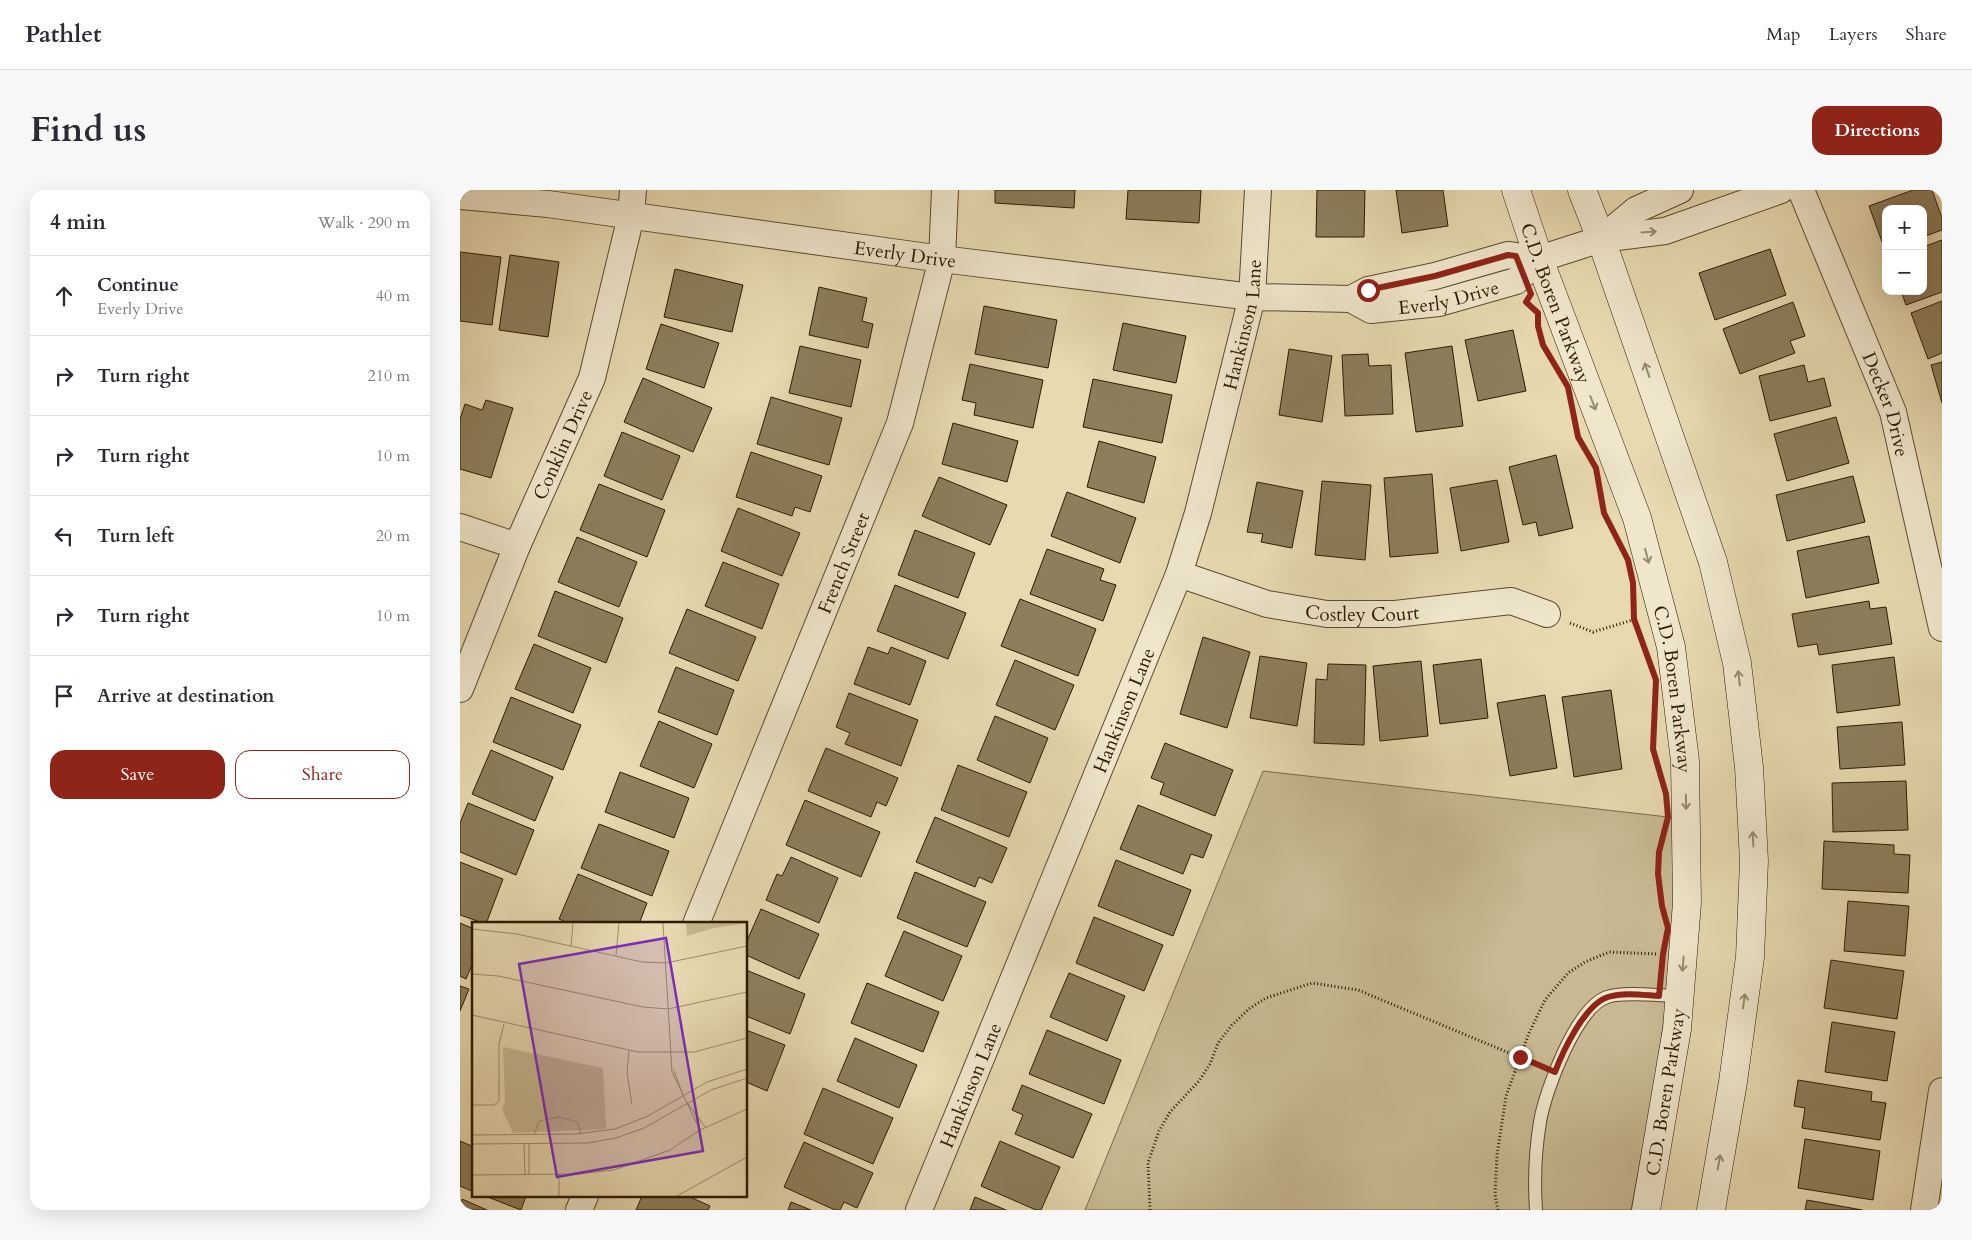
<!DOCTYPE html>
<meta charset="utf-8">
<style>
body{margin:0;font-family:Cardo,serif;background:#f7f7f7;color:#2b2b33}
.controls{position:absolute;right:15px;top:15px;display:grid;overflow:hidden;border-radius:10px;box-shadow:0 5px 20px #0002}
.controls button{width:45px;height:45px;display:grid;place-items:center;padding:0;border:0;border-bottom:1px solid #e1e1e2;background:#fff;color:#2b2b33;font:25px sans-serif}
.stop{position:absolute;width:15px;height:15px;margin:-11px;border:4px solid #8f2418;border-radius:50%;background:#fff}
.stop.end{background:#8f2418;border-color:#fff;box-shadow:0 1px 5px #0008}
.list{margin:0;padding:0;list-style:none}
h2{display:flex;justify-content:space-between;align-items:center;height:65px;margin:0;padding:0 20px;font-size:21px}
h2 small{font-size:16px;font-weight:400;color:#7c7c81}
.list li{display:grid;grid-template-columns:32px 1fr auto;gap:15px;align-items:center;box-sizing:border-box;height:80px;padding:0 20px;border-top:1px solid #e1e1e2}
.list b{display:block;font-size:19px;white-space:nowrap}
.list p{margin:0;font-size:16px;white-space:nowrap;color:#7c7c81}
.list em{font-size:16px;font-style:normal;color:#7c7c81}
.actions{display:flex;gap:10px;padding:15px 20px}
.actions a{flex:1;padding:11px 0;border:1px solid #8f2418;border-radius:15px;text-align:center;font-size:18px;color:#8f2418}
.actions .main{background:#8f2418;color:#fff}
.icon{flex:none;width:28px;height:28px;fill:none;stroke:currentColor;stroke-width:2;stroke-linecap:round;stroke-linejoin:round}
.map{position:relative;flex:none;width:1482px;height:1020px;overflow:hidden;border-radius:15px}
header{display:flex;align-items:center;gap:30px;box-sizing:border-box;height:70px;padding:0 25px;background:#fff;border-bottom:1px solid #e1e1e2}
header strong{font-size:24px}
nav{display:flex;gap:28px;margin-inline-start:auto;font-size:18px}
.intro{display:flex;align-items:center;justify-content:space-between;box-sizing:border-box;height:120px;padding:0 30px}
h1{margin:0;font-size:35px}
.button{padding:12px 22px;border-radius:15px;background:#8f2418;color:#fff;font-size:18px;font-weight:700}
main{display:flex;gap:30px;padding:0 30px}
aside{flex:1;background:#fff;border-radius:15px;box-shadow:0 5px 20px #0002}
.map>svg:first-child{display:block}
.green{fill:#c7b992;stroke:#7a6a4a}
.building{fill:#8d7e5c;stroke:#2c1b02}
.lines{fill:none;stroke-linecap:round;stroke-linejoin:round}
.lane-casing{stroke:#5b4a2e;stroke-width:14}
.street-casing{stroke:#5b4a2e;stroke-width:28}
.secondary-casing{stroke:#2c1b02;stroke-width:29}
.path{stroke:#2c1b02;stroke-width:3;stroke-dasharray:1 2.5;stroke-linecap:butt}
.lane{stroke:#efe6cc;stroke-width:12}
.street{stroke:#efe6cc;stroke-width:26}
.secondary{stroke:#efe6cc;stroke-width:28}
.oneway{stroke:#978b71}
.route{stroke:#8f2418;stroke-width:6}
.labels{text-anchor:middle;stroke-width:4;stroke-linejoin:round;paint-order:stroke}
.street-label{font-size:19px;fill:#2c1b02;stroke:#efe6cc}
.inset-road{fill:none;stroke:#9c8d6a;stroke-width:1}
.view{fill:#7b2cbf;fill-opacity:0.15;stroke:#7b2cbf;stroke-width:2.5}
.inset-edge{fill:none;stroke:#2c1b02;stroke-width:2.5}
</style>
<header>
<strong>Pathlet</strong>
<nav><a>Map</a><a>Layers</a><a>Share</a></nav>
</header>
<div class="intro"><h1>Find us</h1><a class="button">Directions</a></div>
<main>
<aside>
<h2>4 min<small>Walk · 290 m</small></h2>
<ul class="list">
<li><svg class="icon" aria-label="ahead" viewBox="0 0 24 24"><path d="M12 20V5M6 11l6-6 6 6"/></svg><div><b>Continue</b><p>Everly Drive</p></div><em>40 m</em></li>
<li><svg class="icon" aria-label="right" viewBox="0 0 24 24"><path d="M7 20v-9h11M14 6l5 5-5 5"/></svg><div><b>Turn right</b></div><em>210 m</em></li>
<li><svg class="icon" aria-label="right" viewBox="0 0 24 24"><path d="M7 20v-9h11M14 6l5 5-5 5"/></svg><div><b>Turn right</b></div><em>10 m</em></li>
<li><svg class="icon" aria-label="left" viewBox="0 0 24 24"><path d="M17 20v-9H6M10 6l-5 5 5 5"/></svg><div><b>Turn left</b></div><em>20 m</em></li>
<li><svg class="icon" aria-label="right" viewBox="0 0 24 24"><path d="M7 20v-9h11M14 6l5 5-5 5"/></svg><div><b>Turn right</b></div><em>10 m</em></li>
<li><svg class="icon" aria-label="arrive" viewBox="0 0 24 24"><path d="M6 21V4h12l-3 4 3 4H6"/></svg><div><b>Arrive at destination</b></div></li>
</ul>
<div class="actions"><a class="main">Save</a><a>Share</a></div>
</aside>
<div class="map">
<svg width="1482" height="1020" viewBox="0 0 1482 1020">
<rect width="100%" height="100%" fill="#e7d9b0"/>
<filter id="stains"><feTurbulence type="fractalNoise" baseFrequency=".004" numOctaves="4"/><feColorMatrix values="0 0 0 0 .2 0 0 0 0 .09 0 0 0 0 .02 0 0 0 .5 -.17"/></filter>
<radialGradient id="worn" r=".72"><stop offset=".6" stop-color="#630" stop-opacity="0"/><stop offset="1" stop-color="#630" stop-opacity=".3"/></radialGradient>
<path class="green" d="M803 581 1217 628 1214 753 1197 881 1171 1020H625Z"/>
<path class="building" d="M535 0H615L614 18 535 13Z
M668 0H741L739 33 666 29Z
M857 0H905L904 47H856Z
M936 0H983L988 36 942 43Z
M1453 0H1472L1482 28V40L1463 47V19H1426L1425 60 1409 16Z
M1482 50V102L1446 115 1441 101H1463V57Z
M1310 59 1326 105 1255 130 1239 83Z
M0 62 41 67 32 135 0 131Z
M50 65 99 72 88 147 39 140Z
M215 79 283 95 272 142 204 127Z
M359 97 407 108 402 131 413 134 408 158 349 145Z
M1482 111V163L1468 169 1451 123Z
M1333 112 1345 146 1330 151 1335 163 1280 184 1263 139Z
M524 116 597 130 588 178 515 164Z
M663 133 726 146 716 193 653 180Z
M201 134 259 153 244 198 186 179Z
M1053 140 1066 201 1018 211 1005 150Z
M340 156 401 170 391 217 329 203Z
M992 156 1003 236 956 242 945 163Z
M829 159 872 166 862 232 819 225Z
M908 164 909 176 931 175 933 224 885 226 882 165Z
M1482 172V213L1471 175Z
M510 174 583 190 573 238 514 225 516 213 502 210Z
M1344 175 1348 192 1364 188 1371 216 1310 231 1299 186Z
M183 188 252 218 233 262 164 232Z
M633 189 712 205 702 253 623 237Z
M311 207 382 228 369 275 297 254Z
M26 210 53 218 31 288 0 279V229L5 214 22 220Z
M1376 227 1389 273 1327 291 1314 244Z
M493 233 558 251 547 292 482 274Z
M162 242 220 266 202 310 144 286Z
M639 251 696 267 684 313 627 297Z
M291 262 362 286 350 322 335 317 332 326 276 307Z
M1096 265 1113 338 1079 346 1076 332 1063 335 1049 277Z
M972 284 978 363 930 367 924 288Z
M1393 286 1405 332 1327 351 1316 305Z
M479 287 547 315 530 355 462 326Z
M1037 290 1049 352 1001 361 990 298Z
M862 291 911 295 905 370 855 365Z
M797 292 843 301 832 358 801 352 803 344 787 342Z
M139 294 205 320 187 367 120 340Z
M607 302 676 328 660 373 591 346Z
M278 318 340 343 322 386 261 361Z
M455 340 515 363 498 408 438 385Z
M1409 346 1419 393 1346 408 1337 361Z
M117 347 177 372 159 417 98 392Z
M587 359 644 379 640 390 656 395 643 431 570 404Z
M263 372 319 394 302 439 245 416Z
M435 395 506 423 488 469 417 441Z
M95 401 163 428 146 473 78 446Z
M560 409 636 439 618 486 541 456Z
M1409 411 1410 419 1426 417 1432 454 1359 465 1357 454 1338 457 1332 424Z
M227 419 296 447 278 491 209 463Z
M743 447 790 462 767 538 720 524Z
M74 454 131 478 113 523 55 499Z
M408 457 428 464 431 457 466 471 450 515 394 494Z
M800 466 847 473 837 536 790 528Z
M1434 467 1440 515 1377 523 1372 475Z
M1021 469 1028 528 980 534 973 475Z
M555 470 614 495 595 540 536 515Z
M961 471 968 546 920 551 913 476Z
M868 474 906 475 904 555 854 553 856 489 867 490Z
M216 477 274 500 257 545 198 522Z
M1151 500 1162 579 1114 587 1102 507Z
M389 503 458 530 441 576 385 554 390 543 376 537Z
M1085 505 1097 578 1050 586 1037 513Z
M51 507 121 535 103 580 33 552Z
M535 526 588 548 570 593 517 570Z
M199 531 252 554 234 598 180 576Z
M1442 532 1445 575 1380 579 1377 537Z
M705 553 773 580 755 626 700 604 704 593 691 588Z
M366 558 438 588 426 616 417 612 411 627 348 601Z
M31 560 93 587 75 631 12 604Z
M498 575 567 602 549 647 481 620Z
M160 582 229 608 214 648 145 622Z
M1446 591 1448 640 1373 642 1372 593Z
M345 610 420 642 401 687 326 655Z
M8 613 74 640 56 685 0 662V633Z
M678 615 752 645 743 668 731 664 723 684 660 659Z
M475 627 547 658 532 693 519 687 515 697 456 672Z
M139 634 209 661 192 706 121 678Z
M1364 651 1434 655V664L1450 665 1448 703 1362 699Z
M331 667 378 688 359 733 306 710 317 684 322 686Z
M656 670 731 700 713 746 638 716Z
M0 672 43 689 26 734 0 725Z
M455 682 526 712 507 757 437 728Z
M118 684 187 713 179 734H110L99 729Z
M1388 711 1449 716 1445 766 1384 761Z
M301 719 359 744 339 789 286 765V753Z
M634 727 703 755 684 801 616 773Z
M0 733 14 739V770L6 789 0 786Z
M444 741 502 766 483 811 425 786Z
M1371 770 1444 781 1437 829 1364 818Z
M286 780 345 804 330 844 286 826Z
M609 783 665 806 647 851 590 827Z
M407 793 479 822 463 862 391 833Z
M0 796 9 799 0 821Z
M1372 832 1435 842 1427 891 1365 882Z
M286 840 325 855 307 901 286 892Z
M587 840 661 870 644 914 569 884Z
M395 848 457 875 439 918 377 891Z
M1338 890 1412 902 1411 911 1426 913 1420 950 1342 938 1345 918 1334 916Z
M562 895 632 924 613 968 555 944 563 925 552 920Z
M363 898 433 928 413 974 344 944Z
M1345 949 1420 961 1413 1010 1338 998Z
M0 951 14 957V1002L0 996Z
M540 951 600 977 581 1020H576L521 996Z
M344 952 413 983 397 1018 384 1012 380 1020H375L324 997Z
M25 1006H66L61 1020Z
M182 1006H228L250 1016 248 1020H176Z
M515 1007 546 1020H510Z
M2 1009 27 1020H0Z
M1347 1010 1402 1020H1345Z
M331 1012 351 1020H328Z"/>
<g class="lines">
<g class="lane-casing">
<path id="lane" d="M1076 1020C1074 990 1075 962 1080 932 1085 901 1116 818 1147 807 1164 801 1202 806 1220 806"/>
</g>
<g class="street-casing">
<g id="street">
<path id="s1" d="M1341 0 1433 222 1482 438"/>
<path id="s2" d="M0 6 88 14 482 69 792 107 891 109 911 120 979 113 1056 91 1079 69"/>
<path d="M1141 49 1176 20 1220 0"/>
<path d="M891 109 908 100 975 86 1048 65 1079 69 1141 49 1205 41 1321 0"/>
<path d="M0 337 57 356"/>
<path id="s3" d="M719 384 807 414 867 424H935L1051 411 1087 424"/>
<path id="s4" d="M0 499 57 356 132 188 171 26 173 0"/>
<path id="s5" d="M236 734 440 233 482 69 485 0"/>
<path d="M119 1020 125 1006"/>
<path id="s6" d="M459 1020 719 384 738 323 792 107 798 0"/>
<path d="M1464 1020 1482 901"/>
</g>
</g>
<g class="secondary-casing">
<g id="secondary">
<path id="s7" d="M1056 0 1079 69 1177 328 1211 457 1225 571 1227 713 1217 839 1186 1020"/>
<path d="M1122 0 1141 49 1253 372 1277 473 1289 577 1294 671 1290 767 1273 892 1251 1020"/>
</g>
</g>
<path class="path" d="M1173 424 1176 437
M1110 433 1133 442 1176 429
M1194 550 1193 559 1197 578
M690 1020 688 973 699 941 710 922 739 891 750 874 758 853 772 835 790 818 806 808 852 793 898 800 1078 875
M1038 1020 1035 1005 1037 965 1046 906 1069 843 1085 810 1108 783 1125 772 1149 762 1198 764"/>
<use href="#lane" class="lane"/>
<use href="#street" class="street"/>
<use href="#secondary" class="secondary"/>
</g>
<defs><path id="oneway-shaft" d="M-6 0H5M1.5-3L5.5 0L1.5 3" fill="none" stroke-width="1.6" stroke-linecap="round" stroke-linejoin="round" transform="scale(1.25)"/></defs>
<g class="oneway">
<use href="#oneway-shaft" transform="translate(1189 42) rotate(-4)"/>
<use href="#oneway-shaft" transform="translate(1187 180) rotate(-109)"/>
<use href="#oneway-shaft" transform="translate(1133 213) rotate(69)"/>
<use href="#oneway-shaft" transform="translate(1187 366) rotate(75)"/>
<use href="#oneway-shaft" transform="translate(1279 488) rotate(-97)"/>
<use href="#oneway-shaft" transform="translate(1226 612) rotate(89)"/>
<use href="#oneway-shaft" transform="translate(1293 649) rotate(-93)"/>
<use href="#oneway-shaft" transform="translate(1223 774) rotate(95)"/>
<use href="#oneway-shaft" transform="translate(1284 811) rotate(-82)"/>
<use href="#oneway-shaft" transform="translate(1259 972) rotate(-80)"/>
</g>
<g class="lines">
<path class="route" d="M908 100 975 86 1048 65 1056 66 1071 104 1066 112 1078 123V136L1083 155 1108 197 1118 247 1136 278 1144 323 1168 370 1173 393 1174 429 1196 490 1193 559 1206 604 1208 627 1199 662 1198 684 1202 716 1208 738 1203 764 1199 806C1183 805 1164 802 1148 807 1125 814 1103 861 1095 882L1060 867"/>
</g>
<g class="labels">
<g class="street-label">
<text dy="7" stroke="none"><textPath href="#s2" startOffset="449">Everly Drive</textPath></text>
<text dy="7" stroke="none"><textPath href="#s2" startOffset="999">Everly Drive</textPath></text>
<text dy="7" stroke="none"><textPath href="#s7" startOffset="120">C.D. Boren Parkway</textPath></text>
<text dy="7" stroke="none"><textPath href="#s6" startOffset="945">Hankinson Lane</textPath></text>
<text dy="7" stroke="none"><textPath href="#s1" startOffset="231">Decker Drive</textPath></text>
<text dy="7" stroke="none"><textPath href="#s4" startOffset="265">Conklin Drive</textPath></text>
<text dy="7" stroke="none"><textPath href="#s5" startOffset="390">French Street</textPath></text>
<text dy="7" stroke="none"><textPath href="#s3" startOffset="189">Costley Court</textPath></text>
<text dy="7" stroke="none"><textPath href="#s7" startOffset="525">C.D. Boren Parkway</textPath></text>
<text dy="7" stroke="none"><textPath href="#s6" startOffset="540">Hankinson Lane</textPath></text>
<text dy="7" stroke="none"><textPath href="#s6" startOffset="135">Hankinson Lane</textPath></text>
<text transform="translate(1205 902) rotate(-81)" y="7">C.D. Boren Parkway</text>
</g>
</g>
<g transform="translate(12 732)">
<rect width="275" height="275" fill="#e7d9b0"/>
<path d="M214 1H275L242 6 215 14ZM31 125 131 146 134 207 41 211 30 187 33 179Z" fill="#c7b992"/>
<path class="inset-road" d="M191 1 200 150 228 208M0 7 45 12 170 40 194 41 275 24M99 24 101 1M144 33 147 1M0 52 26 54 171 85 196 87 275 70M0 93 166 130H222L275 116M157 129 155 151 160 183M202 149 211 173M216 182 234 206M0 183H22L27 179V122L32 102M0 213 104 212 143 207 176 194 235 160 275 147M62 213 67 199 87 195 105 200 109 212M0 222 116 221 144 216 172 206 239 168 275 156M52 222 53 253M57 222V253M87 252V274M0 253 106 252 142 248 198 228 228 208 275 187M205 274 275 235"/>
<path class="view" d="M194 16 231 229 85 255 47 42Z"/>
<rect width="275" height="275" class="inset-edge"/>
</g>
<rect width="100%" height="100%" filter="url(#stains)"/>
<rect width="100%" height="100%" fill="url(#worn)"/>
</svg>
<div class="controls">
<button>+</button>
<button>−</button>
</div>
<div class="stop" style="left:908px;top:100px"></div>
<div class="stop end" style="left:1060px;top:867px"></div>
</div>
</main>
